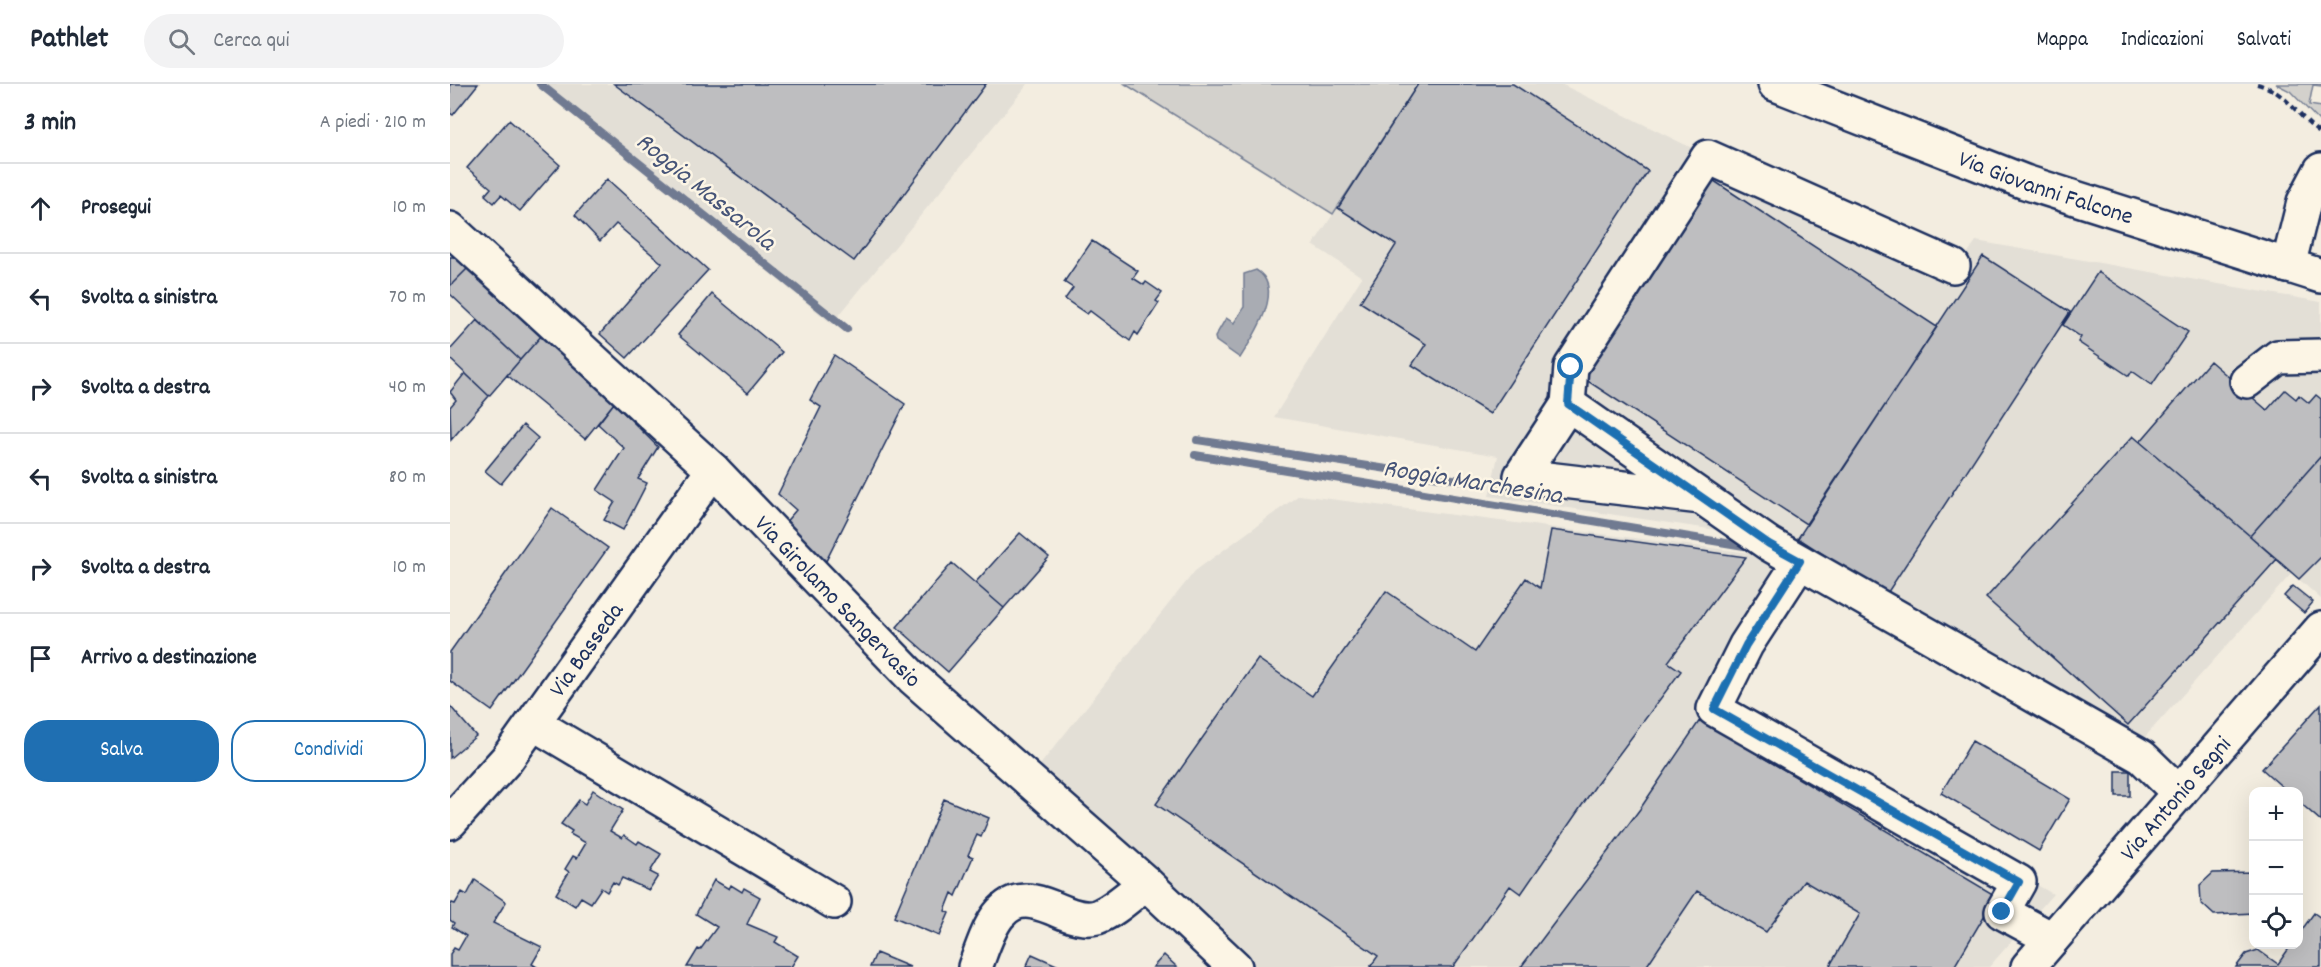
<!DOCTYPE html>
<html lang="it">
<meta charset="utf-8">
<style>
body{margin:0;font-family:Dekko,sans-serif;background:#f2f2f3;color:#1f2937}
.controls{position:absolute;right:18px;bottom:18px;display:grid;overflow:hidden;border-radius:12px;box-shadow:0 6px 24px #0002}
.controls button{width:54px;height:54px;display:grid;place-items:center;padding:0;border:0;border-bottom:2px solid #e0e1e3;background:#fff;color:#1f2937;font:30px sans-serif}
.stop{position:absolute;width:18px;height:18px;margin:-14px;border:4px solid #1f6fb2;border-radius:50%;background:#fff}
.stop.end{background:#1f6fb2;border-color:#fff;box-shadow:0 2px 6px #0008}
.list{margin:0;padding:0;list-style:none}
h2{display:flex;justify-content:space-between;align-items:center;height:78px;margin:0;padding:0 24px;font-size:26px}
h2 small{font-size:20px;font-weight:400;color:#747a83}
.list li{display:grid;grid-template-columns:39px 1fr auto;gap:18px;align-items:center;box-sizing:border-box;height:90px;padding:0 24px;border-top:2px solid #e0e1e3}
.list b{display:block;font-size:22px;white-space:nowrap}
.list em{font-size:20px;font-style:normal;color:#747a83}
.actions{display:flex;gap:12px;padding:18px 24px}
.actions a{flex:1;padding:14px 0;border:2px solid #1f6fb2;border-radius:24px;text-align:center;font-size:21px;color:#1f6fb2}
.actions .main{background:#1f6fb2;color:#fff}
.icon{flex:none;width:33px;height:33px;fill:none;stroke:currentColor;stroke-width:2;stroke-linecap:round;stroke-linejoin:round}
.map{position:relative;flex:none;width:1871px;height:883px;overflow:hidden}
header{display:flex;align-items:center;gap:36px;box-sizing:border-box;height:84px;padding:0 30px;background:#fff;border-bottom:2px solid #e0e1e3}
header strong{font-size:28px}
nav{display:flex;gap:33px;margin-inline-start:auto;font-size:21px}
.search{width:420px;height:54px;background:#f2f2f3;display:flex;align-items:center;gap:15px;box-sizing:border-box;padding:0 21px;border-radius:33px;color:#747a83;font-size:22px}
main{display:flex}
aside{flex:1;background:#fff}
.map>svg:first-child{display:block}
.built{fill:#e3dfd6}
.green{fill:#d3d1cc;stroke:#778095;stroke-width:1.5}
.water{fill:#a9acb3;stroke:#707a91;stroke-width:1.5}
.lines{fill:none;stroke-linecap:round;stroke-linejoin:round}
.stream{stroke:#707a91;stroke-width:8}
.building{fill:#bebec0;stroke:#1b2f5e;stroke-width:1.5}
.minor-casing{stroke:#1b2f5e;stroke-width:38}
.path{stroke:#1b2f5e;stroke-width:4;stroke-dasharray:6 4.5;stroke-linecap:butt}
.minor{stroke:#fcf5e5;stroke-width:33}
.route{stroke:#1f6fb2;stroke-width:8}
.labels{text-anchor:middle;stroke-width:5;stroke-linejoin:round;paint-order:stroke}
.street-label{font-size:24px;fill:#1b2f5e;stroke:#fcf5e5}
.water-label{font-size:26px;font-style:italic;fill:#465478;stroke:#fcf5e5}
</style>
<header>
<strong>Pathlet</strong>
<div class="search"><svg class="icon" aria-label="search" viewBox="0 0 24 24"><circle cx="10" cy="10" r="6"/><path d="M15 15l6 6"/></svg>Cerca qui</div>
<nav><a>Mappa</a><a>Indicazioni</a><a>Salvati</a></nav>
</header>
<main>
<aside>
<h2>3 min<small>A piedi · 210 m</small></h2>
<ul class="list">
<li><svg class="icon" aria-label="ahead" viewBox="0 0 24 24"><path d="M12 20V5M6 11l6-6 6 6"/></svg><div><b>Prosegui</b></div><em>10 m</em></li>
<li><svg class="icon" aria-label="left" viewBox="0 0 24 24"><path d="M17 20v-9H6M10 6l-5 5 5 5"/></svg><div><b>Svolta a sinistra</b></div><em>70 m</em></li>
<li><svg class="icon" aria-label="right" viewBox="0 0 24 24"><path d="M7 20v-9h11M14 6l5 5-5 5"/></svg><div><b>Svolta a destra</b></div><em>40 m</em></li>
<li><svg class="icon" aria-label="left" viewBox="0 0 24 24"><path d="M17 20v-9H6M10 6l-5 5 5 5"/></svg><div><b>Svolta a sinistra</b></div><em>80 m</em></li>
<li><svg class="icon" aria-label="right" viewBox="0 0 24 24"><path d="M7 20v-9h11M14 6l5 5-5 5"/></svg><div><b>Svolta a destra</b></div><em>10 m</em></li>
<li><svg class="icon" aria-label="arrive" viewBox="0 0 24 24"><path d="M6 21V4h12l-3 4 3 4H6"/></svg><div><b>Arrivo a destinazione</b></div></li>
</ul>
<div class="actions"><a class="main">Salva</a><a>Condividi</a></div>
</aside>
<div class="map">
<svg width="1871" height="883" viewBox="0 0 1871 883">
<rect width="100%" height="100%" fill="#f3ede0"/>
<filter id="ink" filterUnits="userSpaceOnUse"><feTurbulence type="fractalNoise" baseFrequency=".0167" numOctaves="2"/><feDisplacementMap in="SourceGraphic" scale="12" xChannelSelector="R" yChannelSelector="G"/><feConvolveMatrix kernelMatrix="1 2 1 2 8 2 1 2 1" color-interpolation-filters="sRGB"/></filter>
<g filter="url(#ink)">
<path class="built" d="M87 0H578L382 240Z
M968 0H1111L1248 67 1253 59 1517 170 1526 157 1871 218V515L1842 489 1694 654 1702 663 1680 687 1333 488 1256 614 1603 810 1539 883H799L590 681 745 487 849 411 1299 469 1305 458 1286 449 1039 412 1048 372 824 333 912 193 863 161Z"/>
<path class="green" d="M675 0H968L883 130Z
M1826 0H1871V2L1863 1 1859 21 1871 23V39L1840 7Z"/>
<path class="water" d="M806 186C837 204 802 255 790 274L766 257 765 253 776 234 784 239 794 223V190Z"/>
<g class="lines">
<path class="stream" d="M90 0 397 245
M747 356 1016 397
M745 371 1294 462"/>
</g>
<path class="building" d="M0 0H28L3 31 0 29Z
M164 0H536L404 177Z
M968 0H1063L1198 87 1040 330 962 281 976 260 910 218 946 161 888 124Z
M59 36 110 81 70 127 51 111 44 119 35 111 41 104 17 84Z
M1258 93 1487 243 1356 440 1127 290Z
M157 95 258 186 177 274 150 250 212 179 166 140 150 157 125 131Z
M642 157 688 187 683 194 694 201 696 198 712 209 706 217 709 219 688 251 685 248 680 257 640 227 637 230 615 215 623 204 614 198Z
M1533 172 1620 228 1436 511 1348 454Z
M0 173H9L19 183 0 202Z
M19 183 92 251 70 276 0 210V202Z
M1648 188 1738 248 1702 301 1682 287 1679 292 1628 258 1631 253 1613 241Z
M262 210 332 268 298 309 228 251Z
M27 236 70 276 39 312 0 275V266Z
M92 251 164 319 135 355 57 291Z
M384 271 455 320 376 477 333 441 346 426 328 410 371 323 360 316Z
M1760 277 1817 326 1835 306 1846 315 1849 311 1859 319 1866 311 1871 315V372L1800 452 1690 358Z
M15 289 39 312 1 356 0 323 6 316 0 308Z
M164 319 208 363 188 395 197 399 173 446 154 436 165 418 147 406 174 364 148 340Z
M73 341 88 354 51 400 35 387Z
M1683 352 1827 475 1678 641 1536 514Z
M1871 372V473L1849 495 1800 452Z
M102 424 158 464 42 627 0 597V568Z
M1101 446 1296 473 1218 578 1231 587 1146 701 1071 810 1060 802 1003 883H920L928 872 706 720 808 575 862 612 936 507 1025 568 1076 494 1090 504Z
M570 449 599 473 554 524 525 499Z
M502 479 554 524 498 588 447 543Z
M1843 502 1863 518 1854 529 1834 512Z
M1871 620V737L1848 717V708H1838L1812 685Z
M0 622 26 652 0 674Z
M1250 636 1546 812 1504 883H1379L1410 830 1354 797 1316 848 1247 807 1196 883H1071L1190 725Z
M1522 657 1620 715 1589 767 1491 709Z
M1666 687H1680V712H1666Z
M143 706 173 726 160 747 172 754 174 751 187 760 189 757 211 770 200 788 208 792 199 806 172 794 168 801 163 798 157 808 151 804 141 819 131 813 125 822 106 810 119 788 115 785 123 772 127 774 136 759 120 750 122 747 111 740 129 716 135 720Z
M494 715 539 734 531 753 527 751 518 771 523 773 506 812 502 809 495 827 499 829 489 852 444 833Z
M1804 788V829L1764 831 1751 819 1750 801 1763 789Z
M25 796 56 818 43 839 92 863 82 880 87 883H0V870L4 864 8 866 16 852 2 843 4 839 0 836V822L2 819 5 820 12 808 17 811Z
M264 796 279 805 281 801 292 808 294 804 310 813 297 840 328 853 325 858 348 872 341 883H237L248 865 250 866 267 843 246 830Z
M1864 829 1871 834V883H1786L1796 870 1808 866 1828 880 1842 860H1848V851Z
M426 869 460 883H420Z
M582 870 611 883H576Z
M714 871 727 883H703Z"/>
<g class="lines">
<g class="minor-casing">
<g id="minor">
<path id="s1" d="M1325 0 1575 98 1871 192"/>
<path id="s2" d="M0 145 263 386 463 594 696 799 785 883"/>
<path d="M1838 182 1854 118 1871 86"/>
<path d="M1797 297 1828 273 1871 272"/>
<path d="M1118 320 1121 283 1258 73 1503 182"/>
<path d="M1251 413 1071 392 1118 320 1319 460 1692 673 1729 709"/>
<path d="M1350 478 1296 561 1264 625 1569 798 1552 828 1602 855"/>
<path d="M83 639 384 818"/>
<path id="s3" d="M0 738 57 675 263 386"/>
<path d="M525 883C536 856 546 810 584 818 595 820 605 825 615 829 625 833 636 836 647 833 664 827 682 809 696 799"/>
<path id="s4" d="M1578 883 1871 545"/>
</g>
</g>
<path class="path" d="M1807 0C1838 8 1847 33 1871 50"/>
<use href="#minor" class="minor"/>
</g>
</g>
<g class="lines" filter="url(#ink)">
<path class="route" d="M1121 283 1118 320 1319 460 1350 477 1296 561 1264 625 1569 798 1552 828"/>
</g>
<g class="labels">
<g class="street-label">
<text dy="8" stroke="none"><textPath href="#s1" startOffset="290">Via Giovanni Falcone</textPath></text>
<text dy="8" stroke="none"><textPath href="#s2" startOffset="538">Via Girolamo Sangervasio</textPath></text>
<text dy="8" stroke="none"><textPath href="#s3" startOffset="220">Via Basseda</textPath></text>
<text dy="8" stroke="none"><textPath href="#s4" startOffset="224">Via Antonio Segni</textPath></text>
</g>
<g class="water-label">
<text transform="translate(257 106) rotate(39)" y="9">Roggia Massarola</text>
<text transform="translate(1023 396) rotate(9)" y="9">Roggia Marchesina</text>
</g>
</g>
</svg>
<div class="controls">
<button>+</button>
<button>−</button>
<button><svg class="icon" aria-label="locate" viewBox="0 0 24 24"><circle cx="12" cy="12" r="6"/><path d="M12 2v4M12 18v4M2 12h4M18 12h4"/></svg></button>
</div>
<div class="stop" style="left:1121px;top:283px"></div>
<div class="stop end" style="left:1552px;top:828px"></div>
</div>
</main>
